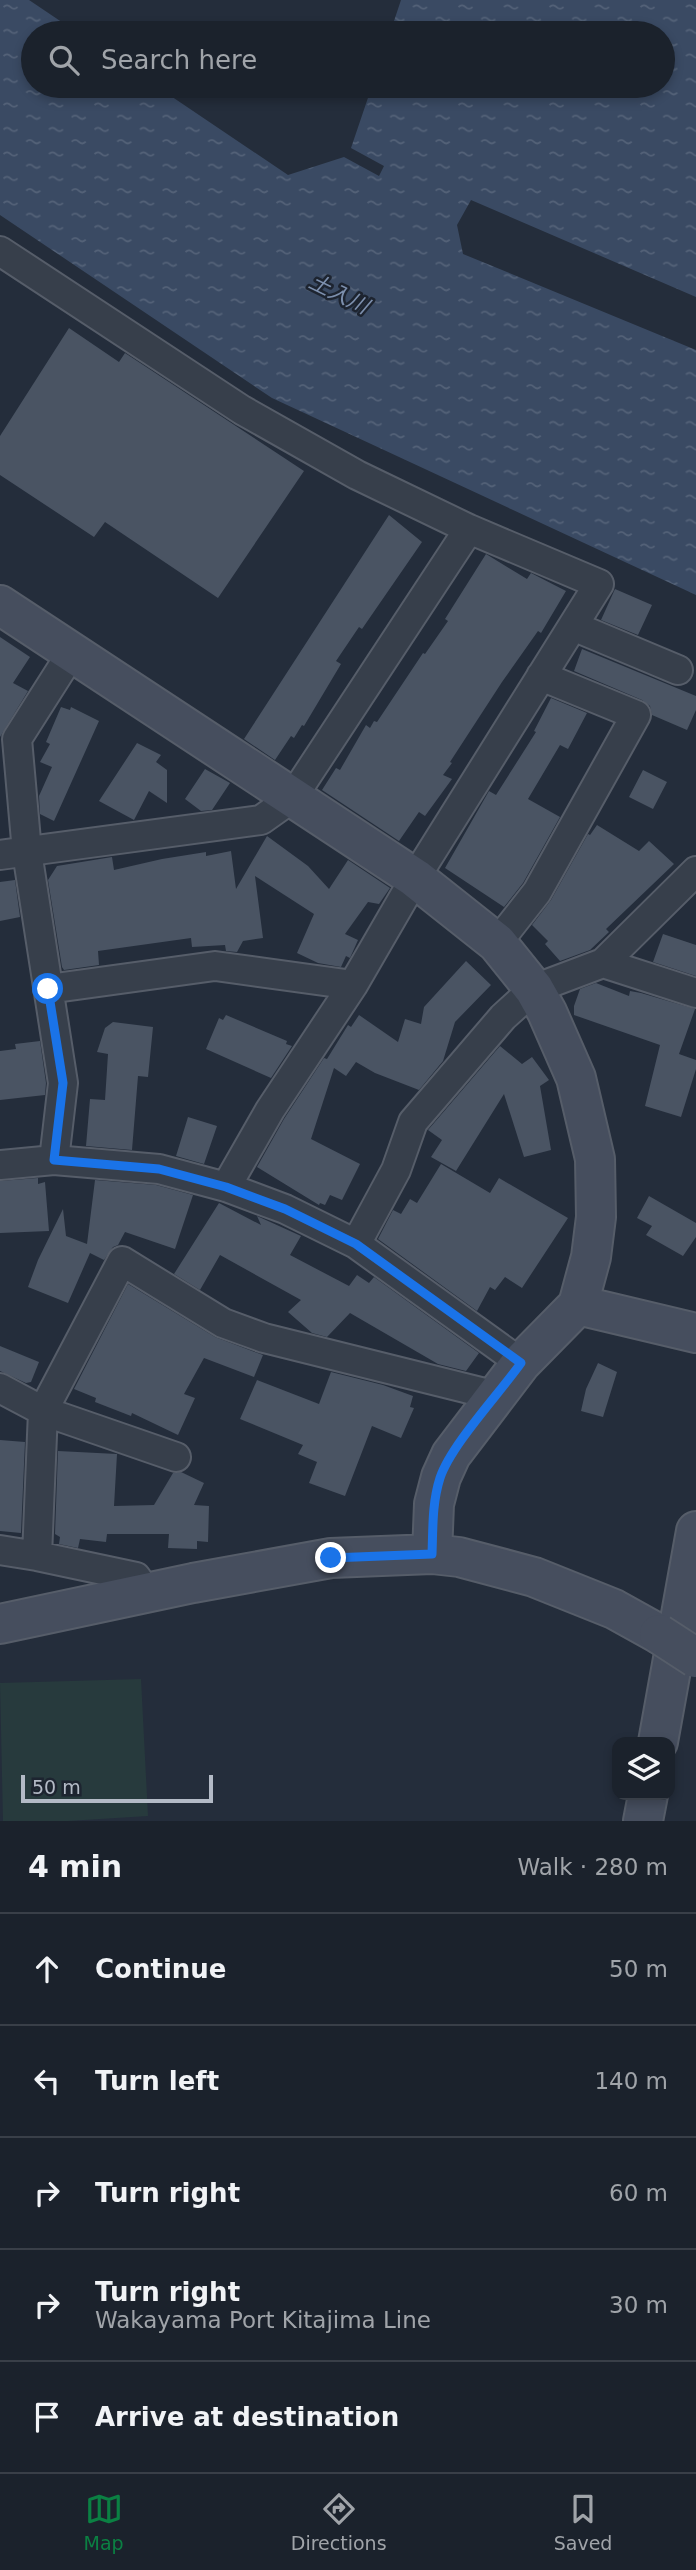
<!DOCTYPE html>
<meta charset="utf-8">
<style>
body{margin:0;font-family:"DejaVu Sans","Noto Sans JP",sans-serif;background:#282f38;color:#f1f3f6}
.controls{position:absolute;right:21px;bottom:21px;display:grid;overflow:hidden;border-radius:14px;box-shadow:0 4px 10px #0003}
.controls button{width:63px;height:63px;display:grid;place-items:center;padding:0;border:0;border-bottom:2px solid #393f48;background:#1b222c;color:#f1f3f6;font:35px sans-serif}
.scale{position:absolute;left:21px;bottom:18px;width:192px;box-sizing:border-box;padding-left:7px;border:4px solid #b3bac6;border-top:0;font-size:19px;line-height:24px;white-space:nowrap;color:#b3bac6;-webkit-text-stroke:5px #1d2430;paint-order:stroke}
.stop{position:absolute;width:21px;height:21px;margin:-16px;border:5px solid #1a73e8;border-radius:50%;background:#fff}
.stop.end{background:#1a73e8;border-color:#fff;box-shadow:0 2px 7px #0008}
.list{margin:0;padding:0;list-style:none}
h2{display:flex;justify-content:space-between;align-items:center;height:91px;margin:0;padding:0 28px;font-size:30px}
h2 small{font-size:23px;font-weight:400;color:#a0a4a9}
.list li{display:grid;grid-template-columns:46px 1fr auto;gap:21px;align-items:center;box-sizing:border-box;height:112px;padding:0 28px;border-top:2px solid #393f48}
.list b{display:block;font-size:26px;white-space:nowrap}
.list p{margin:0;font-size:23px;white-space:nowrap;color:#a0a4a9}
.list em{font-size:23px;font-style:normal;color:#a0a4a9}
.icon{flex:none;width:38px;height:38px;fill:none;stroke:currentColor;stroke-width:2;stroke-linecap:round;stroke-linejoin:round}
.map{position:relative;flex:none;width:696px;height:1821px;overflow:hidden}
.search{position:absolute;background:#1b222c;box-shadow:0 4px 10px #0003;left:21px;right:21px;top:21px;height:77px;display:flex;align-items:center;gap:18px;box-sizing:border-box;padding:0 24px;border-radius:38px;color:#a0a4a9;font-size:26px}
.sheet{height:651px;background:#1b222c}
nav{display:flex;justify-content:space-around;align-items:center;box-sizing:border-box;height:98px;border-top:2px solid #393f48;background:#1b222c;font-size:19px;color:#a0a4a9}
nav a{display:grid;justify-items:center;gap:4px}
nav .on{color:#0b8043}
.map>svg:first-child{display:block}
.garden{fill:#273a3d}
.water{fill:url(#water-ripples)}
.building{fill:#4a5463}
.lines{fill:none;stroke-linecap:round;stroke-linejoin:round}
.street-casing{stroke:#565d69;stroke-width:32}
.secondary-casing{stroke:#565d69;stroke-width:42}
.street{stroke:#373f4b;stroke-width:28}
.secondary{stroke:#464e5e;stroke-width:38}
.secondary-bridge-casing{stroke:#565d69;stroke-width:42;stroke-linecap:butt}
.secondary-bridge{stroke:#464e5e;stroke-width:38}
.route{stroke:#1a73e8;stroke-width:9}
.labels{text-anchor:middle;stroke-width:5;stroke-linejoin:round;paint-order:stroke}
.water-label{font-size:21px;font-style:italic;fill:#7c8fad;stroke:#1d2430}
</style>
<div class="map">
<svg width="696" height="1821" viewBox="0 0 696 1821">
<defs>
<pattern id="water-ripples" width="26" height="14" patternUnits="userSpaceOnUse" patternTransform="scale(1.75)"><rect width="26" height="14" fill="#3a4a63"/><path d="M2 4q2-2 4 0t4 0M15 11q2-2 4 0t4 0" fill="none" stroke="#546278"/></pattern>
</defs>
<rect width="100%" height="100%" fill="#242d3b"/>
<path class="garden" d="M141 1679 148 1816 68 1821H3L0 1683Z"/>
<path class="water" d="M0 0H29L78 33H33V86H156L288 175 344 157 379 176 384 166 351 148 372 86H663V33H390L401 0H696V297L471 200 457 225 463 254 696 350V595L272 398 0 215Z"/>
<path class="building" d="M69 328 119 362 125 353 304 471 218 598 105 522 94 537 0 475V436Z
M389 515 422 542 362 629 359 627 336 661 341 664 304 726 302 725 294 738 291 736 275 760 244 739Z
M486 554 527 579 531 573 566 591 541 633 538 631 502 682 450 762 452 763 443 775 452 779 425 816 419 812 399 841 322 790 336 768 340 770 366 725 370 728 374 721 377 722 423 653 425 654 448 621 445 619Z
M615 589 652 605 638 635 601 620Z
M0 637 30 657 13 683 28 691 0 737Z
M582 649 696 696V710L687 730 652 715 650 706 642 700 574 671Z
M551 698 587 713 568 749 560 745 528 799 560 817 523 883 504 907 445 868 489 791 496 795 536 732 534 731Z
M61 707 70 710 71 707 99 721 54 821 40 814 39 796 52 767 40 762 50 744 46 742Z
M137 743 161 755 156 762 167 770V803L149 791 134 820 99 801Z
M205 769 230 783 212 810 201 811 185 799Z
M643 770 667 782 653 809 629 797Z
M597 825 639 851 649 841 674 864 606 929 609 932 590 950 560 961 545 944 548 941 532 925 551 900 588 834 590 835Z
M267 836 308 866 329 889 348 860 390 888 379 904 368 902 345 934 358 940 350 958 346 956 341 967 318 963 297 953 314 914 255 876 263 938 243 941 237 952 226 951 225 945 192 947 191 938 98 951 99 965 64 970 62 967 48 880 57 866 112 857 114 870 162 859 206 852V856L231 851 236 889Z
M15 880 20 917 0 921V882Z
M663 934 696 945V976L653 962Z
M466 961 491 985 455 1022 443 1061 419 1090 375 1073 356 1062 346 1076 334 1068 311 1139 360 1164 342 1200 330 1195 325 1205 320 1203 319 1205 257 1167 284 1119 324 1058 327 1059 348 1025 351 1027 359 1015 398 1042 405 1019 421 1024 424 1007Z
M596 983 629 996 630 991 641 993 695 1009 679 1054 696 1060V1069L681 1117 645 1106 660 1045 574 1015V1006L580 989Z
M226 1015 287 1041 286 1044 292 1046 271 1078 206 1049 219 1018 223 1020Z
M113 1022 153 1027 148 1077 138 1076 132 1150 86 1146 90 1099 105 1100 108 1054 97 1052 105 1028Z
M40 1041 46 1083 45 1095 0 1100V1051L16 1049 15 1044Z
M500 1046 522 1064 532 1057 549 1080 540 1086 551 1150 524 1157 504 1094 456 1171 431 1157 442 1140 428 1130Z
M188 1117 217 1126 204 1164 176 1156Z
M441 1164 490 1193 499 1178 568 1218 522 1288 505 1277 495 1290 490 1287 477 1311 378 1239 393 1210 401 1214 410 1199 417 1203Z
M38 1178V1184L45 1182 49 1231 0 1233V1181Z
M95 1180 156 1185 193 1195 175 1249 125 1232 118 1245 113 1247 104 1260 90 1253 68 1303 28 1287 38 1260 63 1209 66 1236 87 1244Z
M649 1196 696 1223V1237L683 1256 646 1235 652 1226 637 1218Z
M219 1203 261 1225 257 1216 301 1236 290 1255 349 1286 357 1275 369 1283 374 1277 479 1353 466 1371 438 1364 350 1313 327 1337 312 1333 288 1312 301 1300 220 1255 200 1290 174 1274Z
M128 1284 215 1337 263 1355 254 1377 204 1358 184 1394 195 1398 178 1435 132 1413 131 1416 95 1402 96 1398 74 1389Z
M0 1346 39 1362 31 1382 26 1383 0 1371Z
M598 1363 617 1372 603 1417 581 1411 586 1389Z
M331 1372 383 1385 413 1396 410 1407 414 1408 401 1438 372 1426 345 1496 309 1483 317 1462 298 1454 303 1445 240 1419 257 1380 319 1404Z
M0 1440 25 1442 21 1533 0 1531Z
M58 1451 117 1454 114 1506 154 1505 173 1473 181 1472 204 1483 194 1505 209 1506 208 1542 197 1541V1549L168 1548 169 1534H107L106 1542 80 1539 78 1548 59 1544 60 1537 55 1534Z"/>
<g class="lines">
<g class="street-casing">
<path id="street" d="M0 251 242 410 357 475 469 529 599 584 415 878 353 985 270 1110 226 1187
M573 626 678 670
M0 855 261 820 292 798 469 529
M497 943 537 892 636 715 541 676
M603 963 696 993
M48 989 215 966 353 985
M54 1160 63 1083 27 852 17 739 71 654
M0 1165 54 1160 159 1169 226 1187 285 1209 356 1244 521 1363
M356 1244 396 1170 413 1122 503 1017 534 989 603 963 696 871
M0 1388 43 1411 37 1556 136 1577 147 1593
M176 1457 43 1411 122 1261 223 1323 264 1338 497 1396
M0 1550 37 1556"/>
</g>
<g class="secondary-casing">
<path id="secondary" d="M0 605 415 878 497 943 534 989 547 1012 576 1078 595 1159 596 1217 591 1257 578 1305 521 1363 451 1455 441 1477 434 1504 432 1554
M578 1305 696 1333
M0 1624 193 1583 331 1558 432 1554 459 1557 534 1577 614 1609 659 1634
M658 1742 696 1531
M643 1821 648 1795"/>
</g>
<use href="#street" class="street"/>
<use href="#secondary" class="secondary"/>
<g class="secondary-bridge-casing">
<path id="secondary-bridge" d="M659 1634 696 1658"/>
</g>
<use href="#secondary-bridge" class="secondary-bridge"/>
</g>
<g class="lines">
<path class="route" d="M48 989 63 1083 54 1160 159 1169 226 1187 285 1209 356 1244 521 1363C499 1394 451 1445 440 1478 432 1503 433 1528 432 1554L331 1558"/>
</g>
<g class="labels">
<g class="water-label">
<text transform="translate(339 294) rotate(26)" y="7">土入川</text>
</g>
</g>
</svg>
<div class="controls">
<button><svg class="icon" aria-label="layers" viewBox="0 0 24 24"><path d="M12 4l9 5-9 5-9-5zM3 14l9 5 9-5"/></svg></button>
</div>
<div class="scale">50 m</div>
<div class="stop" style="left:48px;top:989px"></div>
<div class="stop end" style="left:331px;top:1558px"></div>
<div class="search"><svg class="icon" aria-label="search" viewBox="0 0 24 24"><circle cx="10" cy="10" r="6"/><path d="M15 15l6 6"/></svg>Search here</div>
</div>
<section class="sheet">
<h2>4 min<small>Walk · 280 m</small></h2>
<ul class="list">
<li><svg class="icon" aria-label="ahead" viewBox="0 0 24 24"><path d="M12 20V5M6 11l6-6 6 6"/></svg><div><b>Continue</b></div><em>50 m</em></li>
<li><svg class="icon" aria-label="left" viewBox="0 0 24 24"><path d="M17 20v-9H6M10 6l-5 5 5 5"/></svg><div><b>Turn left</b></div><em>140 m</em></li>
<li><svg class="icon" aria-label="right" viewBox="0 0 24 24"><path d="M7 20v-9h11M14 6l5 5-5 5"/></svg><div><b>Turn right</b></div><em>60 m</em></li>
<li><svg class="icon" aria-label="right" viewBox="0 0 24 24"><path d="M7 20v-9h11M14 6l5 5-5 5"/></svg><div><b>Turn right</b><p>Wakayama Port Kitajima Line</p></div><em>30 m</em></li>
<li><svg class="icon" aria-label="arrive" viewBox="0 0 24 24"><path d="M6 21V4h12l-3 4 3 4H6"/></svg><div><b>Arrive at destination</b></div></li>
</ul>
</section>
<nav>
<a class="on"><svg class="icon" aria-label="map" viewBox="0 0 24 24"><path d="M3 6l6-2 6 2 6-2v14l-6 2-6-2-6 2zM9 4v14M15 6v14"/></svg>Map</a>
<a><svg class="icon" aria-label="directions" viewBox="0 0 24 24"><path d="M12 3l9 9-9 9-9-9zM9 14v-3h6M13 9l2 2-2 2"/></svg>Directions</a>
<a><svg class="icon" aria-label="saved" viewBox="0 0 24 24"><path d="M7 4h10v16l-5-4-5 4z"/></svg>Saved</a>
</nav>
